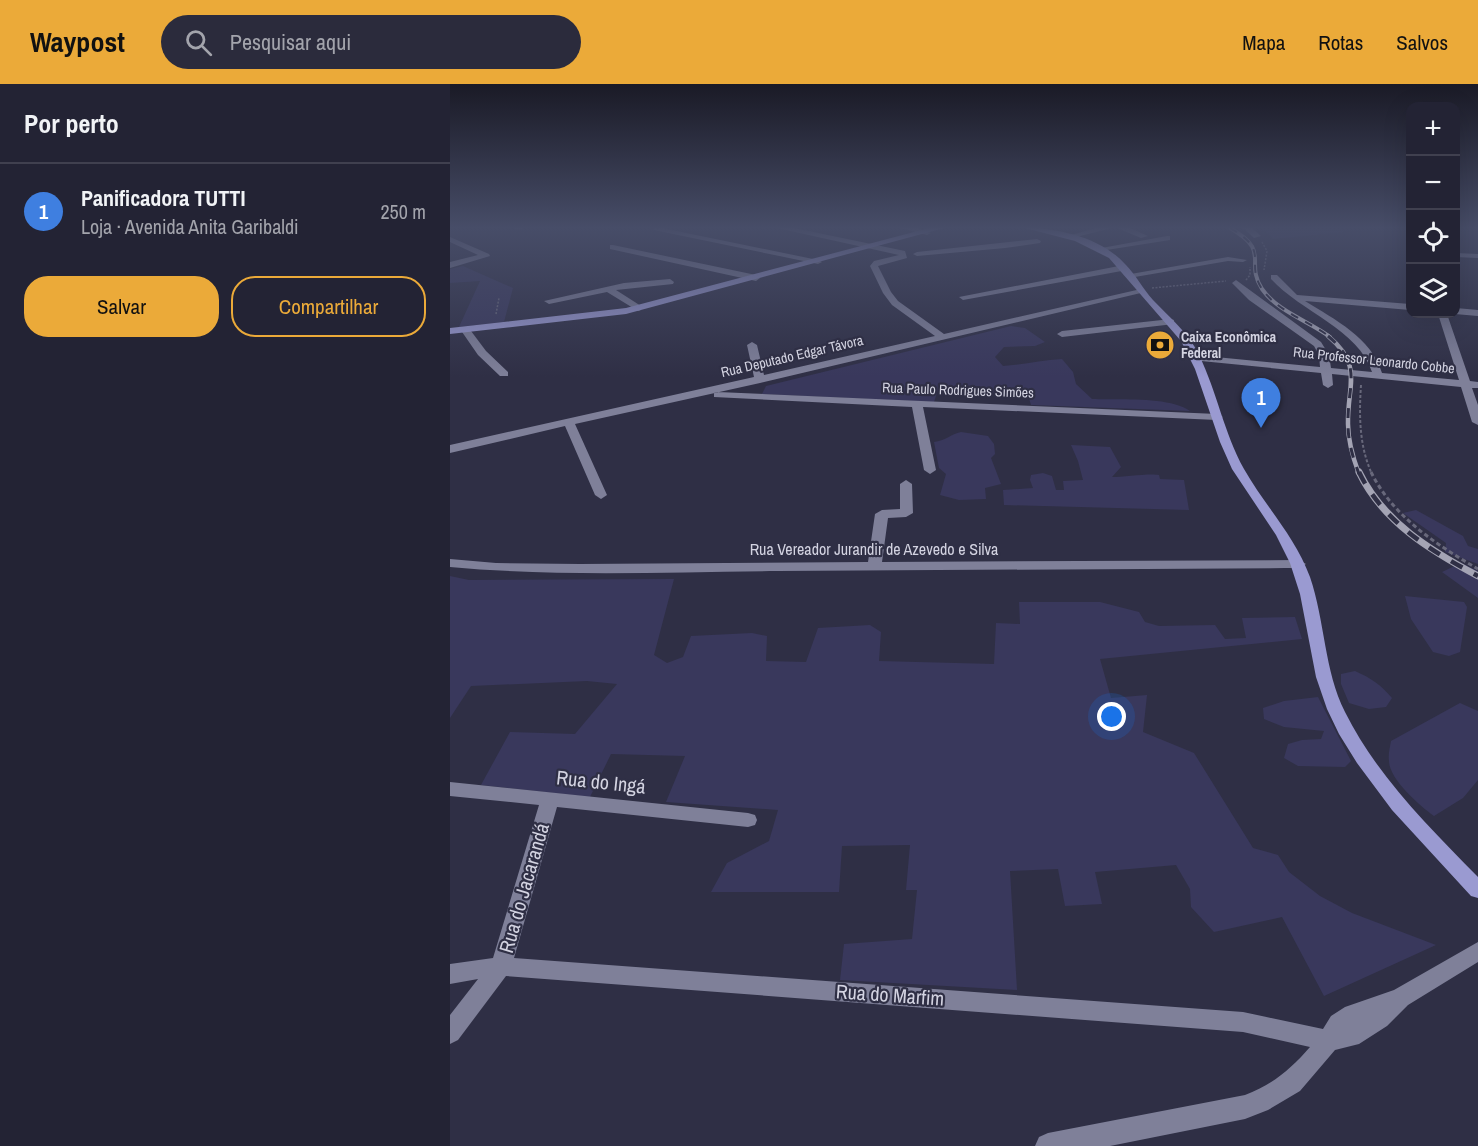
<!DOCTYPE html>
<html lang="pt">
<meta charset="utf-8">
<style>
body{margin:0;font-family:"Archivo Narrow",sans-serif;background:#2b2b3c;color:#f1f3f6}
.controls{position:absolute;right:18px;top:18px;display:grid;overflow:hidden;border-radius:12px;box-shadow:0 6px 24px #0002}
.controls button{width:54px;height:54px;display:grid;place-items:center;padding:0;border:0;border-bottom:2px solid #40404f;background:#232334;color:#f1f3f6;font:30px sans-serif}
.you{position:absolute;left:662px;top:633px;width:21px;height:21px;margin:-15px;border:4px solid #fff;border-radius:50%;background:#1a73e8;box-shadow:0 0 0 9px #1a73e833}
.badge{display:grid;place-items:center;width:39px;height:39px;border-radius:50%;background:#ebaa39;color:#fff;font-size:20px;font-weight:700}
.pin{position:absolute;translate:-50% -50px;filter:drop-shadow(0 2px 3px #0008)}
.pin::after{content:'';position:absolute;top:32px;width:21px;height:18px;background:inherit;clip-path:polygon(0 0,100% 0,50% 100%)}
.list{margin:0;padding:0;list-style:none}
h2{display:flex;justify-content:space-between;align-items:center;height:78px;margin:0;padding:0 24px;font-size:26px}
h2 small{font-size:20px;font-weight:400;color:#a3a4ac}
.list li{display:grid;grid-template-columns:39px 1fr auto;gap:18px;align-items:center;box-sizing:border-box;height:96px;padding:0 24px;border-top:2px solid #40404f}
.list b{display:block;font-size:22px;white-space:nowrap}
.list p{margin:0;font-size:20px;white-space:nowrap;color:#a3a4ac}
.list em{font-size:20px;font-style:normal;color:#a3a4ac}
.actions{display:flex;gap:12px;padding:18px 24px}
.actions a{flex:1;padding:14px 0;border:2px solid #ebaa39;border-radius:24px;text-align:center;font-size:21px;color:#ebaa39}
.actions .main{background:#ebaa39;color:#111}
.icon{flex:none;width:33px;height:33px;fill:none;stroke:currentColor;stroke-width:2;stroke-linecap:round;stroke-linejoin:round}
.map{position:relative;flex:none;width:1028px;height:1062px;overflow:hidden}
header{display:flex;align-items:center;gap:36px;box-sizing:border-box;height:84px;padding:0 30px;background:#ebaa39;color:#111}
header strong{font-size:28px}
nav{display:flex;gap:33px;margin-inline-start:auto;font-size:21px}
.search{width:420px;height:54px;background:#2b2b3c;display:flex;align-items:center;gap:15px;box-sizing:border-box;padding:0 21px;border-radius:33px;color:#a3a4ac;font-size:22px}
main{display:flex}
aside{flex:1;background:#232334}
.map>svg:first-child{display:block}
.green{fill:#39385c}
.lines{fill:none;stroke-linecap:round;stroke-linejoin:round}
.path-far2{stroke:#68687b;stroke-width:1.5;stroke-dasharray:2 1.5;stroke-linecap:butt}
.path-far1{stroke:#68687b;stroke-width:2;stroke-dasharray:3 2;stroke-linecap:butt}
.path{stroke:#68687b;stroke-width:3;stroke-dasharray:4.5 3;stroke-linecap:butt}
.minor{fill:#7f8099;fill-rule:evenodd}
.major{fill:#9a9ad1;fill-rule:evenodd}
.rail-far2-casing{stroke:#a4a4b4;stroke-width:4}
.rail-far1-casing{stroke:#a4a4b4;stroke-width:4.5}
.rail-casing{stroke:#a4a4b4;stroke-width:7}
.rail-far2{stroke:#2f2f45;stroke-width:2;stroke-dasharray:8;stroke-linecap:butt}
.rail-far1{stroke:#2f2f45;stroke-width:3;stroke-dasharray:10;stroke-linecap:butt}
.rail{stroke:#2f2f45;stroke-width:4.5;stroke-dasharray:13;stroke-linecap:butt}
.labels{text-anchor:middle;stroke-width:4.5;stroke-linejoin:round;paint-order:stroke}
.far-poi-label{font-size:14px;font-weight:bold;fill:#d3d3e1;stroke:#2f2f45;text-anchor:start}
.far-street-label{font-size:14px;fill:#d3d3e1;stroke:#2f2f45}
.street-label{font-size:16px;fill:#d3d3e1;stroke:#2f2f45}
.near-street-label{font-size:20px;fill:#d3d3e1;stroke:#2f2f45}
</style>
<header>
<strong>Waypost</strong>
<div class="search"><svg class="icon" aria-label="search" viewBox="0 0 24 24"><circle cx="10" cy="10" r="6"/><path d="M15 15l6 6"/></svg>Pesquisar aqui</div>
<nav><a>Mapa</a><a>Rotas</a><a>Salvos</a></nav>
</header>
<main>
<aside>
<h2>Por perto<small></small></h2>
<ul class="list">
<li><span class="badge" style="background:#3f7fe0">1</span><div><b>Panificadora TUTTI</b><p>Loja · Avenida Anita Garibaldi</p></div><em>250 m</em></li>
</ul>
<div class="actions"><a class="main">Salvar</a><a>Compartilhar</a></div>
</aside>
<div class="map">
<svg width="1028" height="1062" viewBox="0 0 1028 1062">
<rect width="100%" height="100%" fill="#2f2f45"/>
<path class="green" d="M819 144H893L894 148 823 155 814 145Z
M13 182 63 204 54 238 9 243 30 197 0 199V185Z
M561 242 575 244 595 258 585 262 554 263 545 273 553 282C573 281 591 276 612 275L623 288 626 300 642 315C668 316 719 312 740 327L581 321 578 311 488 306 484 318 312 310 316 302Z
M511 348 538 352 544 360 545 370 541 374 551 400 535 404 536 415 509 416 490 411 496 390 489 384 484 358C495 357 501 350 511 348Z
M621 361 660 363 671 383 662 393C674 393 700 389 709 391L710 395 734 396 739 426 554 421 553 406 583 404 580 396 581 391 593 389 602 392 606 406H614L613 397 633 396 628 377Z
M966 426 1013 452 1018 462 1028 465V480L995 468 996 459 953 429Z
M1011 479 1028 487V514L992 488Z
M0 492 19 496 224 495 204 571 217 579 233 573 241 552 302 549 317 552 316 577 356 578 368 544 420 541 431 548 429 577 544 580 546 539 570 540 569 518H650L689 528 695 538 709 542 765 541 775 555 796 554 792 534 845 533 852 555 650 575 661 614 697 611 693 648 744 669 803 764 828 771 839 788 870 812 902 829 986 861 874 912 832 833 764 848 741 823 740 805 726 781 645 788 652 820 615 822 608 785 560 787 567 906 390 896 394 860 462 855 467 806H456L460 761 392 762 389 808H261L277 779 319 757 328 726 216 718 235 672 161 670 140 713 31 701 60 648 125 650 167 600 137 597 21 602 0 634Z
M955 512 1014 518 1017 523 1010 568 999 572 983 568 961 535Z
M905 587C921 594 931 601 942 614L936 623 919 625 899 619 891 600V590Z
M868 613 901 677 895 683 848 682 834 674 838 660 852 656 871 655 874 647 834 643 814 635 813 624 834 617Z
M1010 619 1028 627V696L1013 714 984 732C970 722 939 695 939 677 938 670 940 663 941 657Z"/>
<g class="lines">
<path class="path-far2" d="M812 158 817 167 814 186
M796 196 800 191V183
M702 204 776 197
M46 230 49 214"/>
<path class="path-far1" d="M911 301C909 331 909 362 922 390"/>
<path class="path" d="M921 388C943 433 987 461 1028 485"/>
<path class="minor" d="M64 144H74L70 146Z
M212 144 368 176 372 178 368 180 199 145Z
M327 144H344L455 167 457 174 428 182 441 208 448 217 494 250 691 205 695 208 310 299 125 340 157 411 151 415 145 411 115 342 0 369V361L304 293 297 261 302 258 307 261 314 291 485 252 442 221 433 209 420 182 424 177 449 171Z
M450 144H467L481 149 477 151Z
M646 144H662L618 155 614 153Z
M667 144H680L698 152 691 154Z
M793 144H802L811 152 804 154Z
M717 152H720V156L650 167 646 165Z
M0 153 39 170 40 172 0 184V178L28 171 0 158Z
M587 155 591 157 590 159 555 164 467 172 463 170 467 168Z
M163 161 306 191 310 194 306 197 160 165V161Z
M1006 169 1028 170V174L1006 173Z
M778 173 797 176 793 178 778 177 679 194 675 191Z
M674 181 677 182V186L513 216 509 213Z
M821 191H827L847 211 960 220V226L855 217C885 236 921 253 932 289L1009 296 988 230H997L1020 297 1028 298V304H1022L1028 321V341L1022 338 1011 303 882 290 883 301 878 304 873 301 871 289 741 276 740 274 745 271 870 283 869 271 864 262 799 216 782 199 786 196 871 258 879 271 881 284 922 288C909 246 850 227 821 195Z
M220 195 224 198 223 200 166 206 191 222V226L188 227 157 208 99 220 94 217 174 199Z
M1006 224 1028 226V232L1005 230Z
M721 235 724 236V240L612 253 607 250 612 247Z
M12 243H18L36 267 58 288V292H50L28 271 10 245Z
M268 308 767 330 773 333 767 336 473 323 486 386 480 390 474 386 462 323 264 313V309Z
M456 396 462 400 463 429 456 433 438 434 432 478 849 476 856 480 849 484C675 485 501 486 327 487 218 488 108 493 0 483V475L46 479 130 480 418 478 425 430 432 426 450 425V400Z
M0 698 298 729 305 731 307 736 305 741 298 743 107 723 64 874 793 928 873 945 881 932 895 923 944 906 1028 858V878L958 921 937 942 909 960 885 966 850 1007 818 1026 795 1035 660 1062H585L589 1053 598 1049 795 1011C822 1001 841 985 860 963L793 948 56 892 8 956 0 960V931L28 895 0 900V880L43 874 89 721 0 712Z"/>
<path class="major" d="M479 144H494L176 230 0 250V244L176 224Z
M575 144C609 144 652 154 675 180 686 191 693 205 703 216 720 234 738 248 749 271 767 308 774 349 794 385 815 422 845 452 860 493 875 537 874 586 895 628 927 692 978 742 1028 793V814L1021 812 942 726 907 679 889 650 877 625 866 593 850 510 840 479 826 451 782 385 770 358 745 285 731 257 659 174 625 157Z"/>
<g class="rail-far2-casing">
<path id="rail-far2" d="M780 144C822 168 794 177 812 205 828 228 859 237 880 253"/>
</g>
<g class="rail-far1-casing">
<path id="rail-far1" d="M878 252C914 282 897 301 898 340 898 358 903 374 909 390"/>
</g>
<g class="rail-casing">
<path id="rail" d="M909 388C933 438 981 467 1028 492"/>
</g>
<use href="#rail-far2" class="rail-far2"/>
<use href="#rail-far1" class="rail-far1"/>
<use href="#rail" class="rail"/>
</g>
<linearGradient id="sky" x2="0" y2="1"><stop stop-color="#1a1a26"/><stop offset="0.49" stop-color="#474d68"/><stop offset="1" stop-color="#474d68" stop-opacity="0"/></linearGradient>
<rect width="1028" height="293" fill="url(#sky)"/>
<defs>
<g id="bank-disc" transform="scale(1.5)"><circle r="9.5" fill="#ebaa39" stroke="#2f2f45"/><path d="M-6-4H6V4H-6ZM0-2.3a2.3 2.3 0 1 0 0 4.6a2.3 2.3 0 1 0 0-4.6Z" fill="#111"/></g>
</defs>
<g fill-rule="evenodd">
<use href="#bank-disc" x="710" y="261"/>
</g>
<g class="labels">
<g class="far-poi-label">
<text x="731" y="258">Caixa Econômica<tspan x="731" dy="16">Federal</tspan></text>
</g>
<g class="far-street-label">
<text transform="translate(342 272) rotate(-13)" y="5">Rua Deputado Edgar Távora</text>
<text transform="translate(924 276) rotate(6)" y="5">Rua Professor Leonardo Cobbe</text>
<text transform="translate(508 306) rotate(2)" y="5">Rua Paulo Rodrigues Simões</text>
</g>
<g class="street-label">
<text x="424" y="471">Rua Vereador Jurandir de Azevedo e Silva</text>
</g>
<g class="near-street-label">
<text transform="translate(151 698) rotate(6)" y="7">Rua do Ingá</text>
<text transform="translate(74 804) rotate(-74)" y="7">Rua do Jacarandá</text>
<text transform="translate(440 911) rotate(4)" y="7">Rua do Marfim</text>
</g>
</g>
</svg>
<div class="controls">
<button>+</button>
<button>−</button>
<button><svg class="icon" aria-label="locate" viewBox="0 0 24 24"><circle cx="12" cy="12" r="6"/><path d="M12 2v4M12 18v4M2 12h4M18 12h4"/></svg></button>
<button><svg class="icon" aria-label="layers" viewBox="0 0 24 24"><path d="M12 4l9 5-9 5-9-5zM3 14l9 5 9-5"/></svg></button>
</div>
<div class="you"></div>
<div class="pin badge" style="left:811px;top:344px;background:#3f7fe0">1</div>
</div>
</main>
